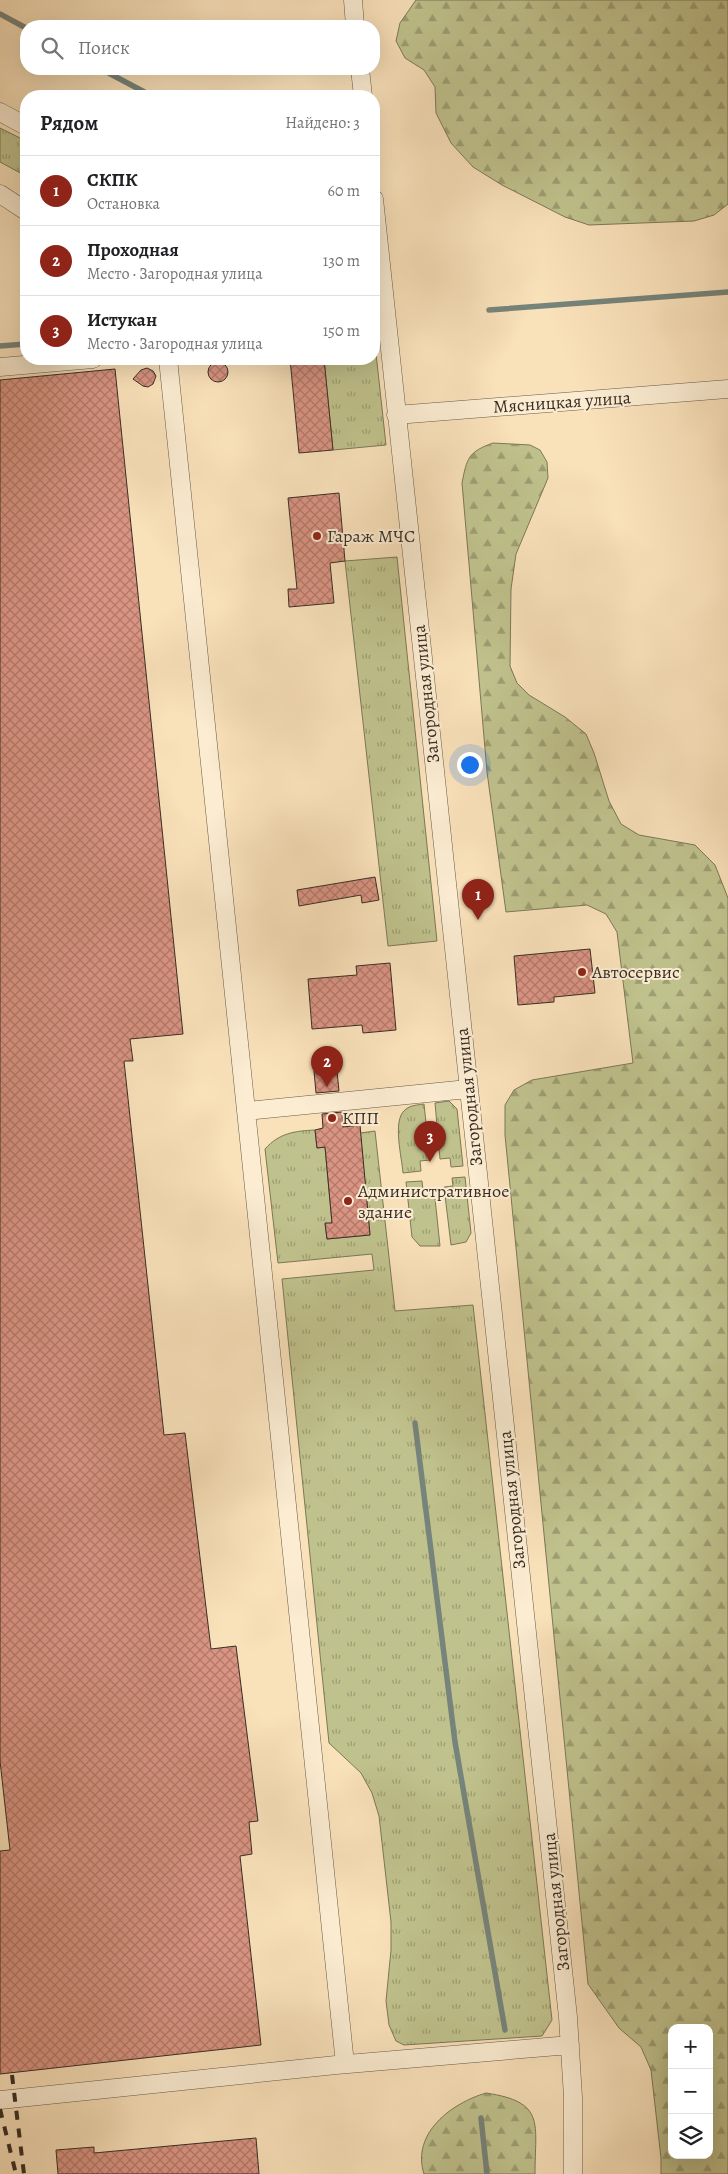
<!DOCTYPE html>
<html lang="ru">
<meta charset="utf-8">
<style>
body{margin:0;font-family:Alegreya,serif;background:#f6f6f6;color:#202124}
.controls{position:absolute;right:15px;bottom:15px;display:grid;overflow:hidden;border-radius:10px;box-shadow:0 5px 20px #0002}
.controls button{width:45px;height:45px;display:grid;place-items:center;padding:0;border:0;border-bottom:1px solid #e0e0e0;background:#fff;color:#202124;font:25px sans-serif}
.you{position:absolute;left:469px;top:764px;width:18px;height:18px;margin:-12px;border:4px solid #fff;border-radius:50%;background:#1a73e8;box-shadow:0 0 0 8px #1a73e833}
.badge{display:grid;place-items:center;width:32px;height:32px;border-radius:50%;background:#8f2418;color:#fff;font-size:16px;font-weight:700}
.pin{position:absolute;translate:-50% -41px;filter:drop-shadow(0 1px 2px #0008)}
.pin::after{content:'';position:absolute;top:26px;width:18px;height:15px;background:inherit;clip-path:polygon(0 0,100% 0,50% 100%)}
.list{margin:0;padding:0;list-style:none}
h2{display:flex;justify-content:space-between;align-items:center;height:65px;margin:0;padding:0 20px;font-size:21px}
h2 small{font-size:16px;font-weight:400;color:#757577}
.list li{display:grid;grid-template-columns:32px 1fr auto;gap:15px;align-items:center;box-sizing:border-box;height:70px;padding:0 20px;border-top:1px solid #e0e0e0}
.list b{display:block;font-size:19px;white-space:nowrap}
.list p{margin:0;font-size:16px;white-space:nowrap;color:#757577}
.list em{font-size:16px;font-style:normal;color:#757577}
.icon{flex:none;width:28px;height:28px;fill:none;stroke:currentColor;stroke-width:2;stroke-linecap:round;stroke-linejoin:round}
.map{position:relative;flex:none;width:728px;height:2174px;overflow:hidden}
.search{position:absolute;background:#fff;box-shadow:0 5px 20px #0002;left:20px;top:20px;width:360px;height:55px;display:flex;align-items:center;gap:12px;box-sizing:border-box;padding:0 18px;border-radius:20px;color:#757577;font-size:19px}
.panel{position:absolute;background:#fff;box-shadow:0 5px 20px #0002;left:20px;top:90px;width:360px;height:275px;border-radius:20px}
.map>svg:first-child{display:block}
.grass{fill:url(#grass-tufts);stroke:#7c7859}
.forest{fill:url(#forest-firs);stroke:#7c7859;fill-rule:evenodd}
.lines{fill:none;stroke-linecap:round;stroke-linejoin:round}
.stream{stroke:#76847b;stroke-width:5.5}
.building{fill:url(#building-cross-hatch);stroke:#392e25}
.minor-casing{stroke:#695b4a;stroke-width:19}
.minor{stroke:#fbecd2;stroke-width:18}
.rail{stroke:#392e25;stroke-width:4;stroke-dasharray:9 9;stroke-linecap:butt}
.poi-dot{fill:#8f2418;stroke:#fbecd2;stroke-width:2}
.labels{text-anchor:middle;stroke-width:4;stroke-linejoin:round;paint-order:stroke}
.street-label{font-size:18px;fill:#392e25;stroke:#fbecd2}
.poi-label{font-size:18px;fill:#392e25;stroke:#fbecd2;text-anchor:start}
</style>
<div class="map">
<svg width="728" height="2174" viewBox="0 0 728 2174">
<defs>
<pattern id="grass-tufts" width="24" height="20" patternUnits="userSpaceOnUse" patternTransform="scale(1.25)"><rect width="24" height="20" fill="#c0c28d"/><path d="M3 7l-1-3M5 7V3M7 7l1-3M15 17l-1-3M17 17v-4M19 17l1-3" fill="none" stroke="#9d9e73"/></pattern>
<pattern id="forest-firs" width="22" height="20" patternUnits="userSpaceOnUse" patternTransform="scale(1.25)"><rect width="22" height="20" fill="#c0c28d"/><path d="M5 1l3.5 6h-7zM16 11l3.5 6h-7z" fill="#9d9e73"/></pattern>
<pattern id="building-cross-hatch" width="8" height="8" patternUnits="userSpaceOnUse" patternTransform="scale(1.25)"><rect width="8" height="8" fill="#da9483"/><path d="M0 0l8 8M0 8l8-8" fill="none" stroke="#b2796b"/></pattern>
</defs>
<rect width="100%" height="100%" fill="#f9e1ba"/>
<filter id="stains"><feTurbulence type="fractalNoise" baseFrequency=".004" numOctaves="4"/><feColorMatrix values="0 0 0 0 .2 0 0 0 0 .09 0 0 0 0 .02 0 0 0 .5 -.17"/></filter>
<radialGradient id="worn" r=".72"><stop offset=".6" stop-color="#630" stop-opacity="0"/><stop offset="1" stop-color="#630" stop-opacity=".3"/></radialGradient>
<path class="grass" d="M0 128 26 141V176L0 162Z
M374 335 386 445 333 450 324 359H374Z
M397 557 437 941 388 946 345 561Z
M449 1101 457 1109 463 1166 451 1167 450 1158 440 1159 435 1103Z
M424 1104 430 1160 420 1161 421 1171 403 1173C402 1158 392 1120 405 1110 410 1105 418 1105 424 1104Z
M315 1130 317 1148 325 1147 332 1223 325 1224 327 1239 370 1235 360 1133 375 1131 395 1311 473 1305 552 2020 542 2036 404 2045 396 2041 389 2025 386 2001 391 1950V1922L379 1816 372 1793 361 1773 329 1743 282 1279 374 1270 372 1254 278 1263 265 1149C279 1133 295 1131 315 1130Z
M465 1177 471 1233 466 1242 451 1245 444 1187 453 1186 452 1178Z
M422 1181 423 1190 434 1189 440 1246H420L412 1237 406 1182Z"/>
<path class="forest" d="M416 0H728V204L714 215 694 221 589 225 565 217 502 185 473 167 451 143 436 113 435 87 424 70 405 58 396 41 400 23Z
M493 443 530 445 540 450 547 462 548 478 516 554 511 589 510 666 517 683 529 695 565 717 586 734 594 753 609 801 621 824 639 835 695 845 715 865 728 898V2174H661V2158L651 2070 641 2047 619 2028 588 1984 505 1135V1105L514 1090 532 1080 633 1063 617 932 606 914 587 905 506 912 487 772 462 483C467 458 468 452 493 443ZM672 2028H709V2155H672Z
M486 2093C546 2102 535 2123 535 2174H424C411 2133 452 2103 486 2093Z"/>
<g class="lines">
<path class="stream" d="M0 14 26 28
M101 69 152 96
M489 310 728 292
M0 346 26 344
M415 1423 455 1742 505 2030
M481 2118 487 2174"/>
</g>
<path class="building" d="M290 359H324L333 450 299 453Z
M208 372a10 10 0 1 1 20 0a10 10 0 1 1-20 0Z
M147 368 153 371 156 376 153 384 148 387 143 386 133 379 141 370Z
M115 369 183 1034 130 1039 133 1061H124L164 1435 185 1433 211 1649 236 1646 258 1821 249 1822 252 1854 240 1856 261 2045 0 2074V1851L10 1850 0 1761V380Z
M339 493 345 561 330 563 334 603 289 607 288 589H297L288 498Z
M375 877 379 900 362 903 361 895 299 906 297 890Z
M590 949 595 993 554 997V1002L518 1005 514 956Z
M390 963 396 1030 363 1033 362 1025 312 1029 308 979 357 975 356 966Z
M336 1061 339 1091 316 1093 314 1071H321L320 1063Z
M342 1112 343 1127 360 1125 370 1235 327 1239 325 1223H332L325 1147 317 1148 315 1130 323 1128 322 1114Z
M256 2138 259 2174H58L56 2150 94 2147V2153Z"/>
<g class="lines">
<g class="minor-casing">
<path id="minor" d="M353 0 355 26
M360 69 363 96
M0 112 26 126
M0 194 26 211
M374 199 568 2017 573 2097V2174
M168 359 345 2064
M0 367 93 359
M396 415 728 389
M246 1111 468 1089
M0 2100 336 2065 570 2045"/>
</g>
<use href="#minor" class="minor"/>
<path class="rail" d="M12 2075 24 2174
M0 2109 16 2174"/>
</g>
<g class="poi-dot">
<circle cx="317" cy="536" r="5"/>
<circle cx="582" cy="972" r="5"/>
<circle cx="332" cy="1118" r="5"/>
<circle cx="348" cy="1201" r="5"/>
</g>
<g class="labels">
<g class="street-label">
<text transform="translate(562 402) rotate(-4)" y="6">Мясницкая улица</text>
<text transform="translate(426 694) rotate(-96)" y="6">Загородная улица</text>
<text transform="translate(469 1097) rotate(-96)" y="6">Загородная улица</text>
<text transform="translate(512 1500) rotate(-96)" y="6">Загородная улица</text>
<text transform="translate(556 1902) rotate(-96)" y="6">Загородная улица</text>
</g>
<g class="poi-label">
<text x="327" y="542">Гараж МЧС</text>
<text x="592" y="978">Автосервис</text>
<text x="342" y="1124">КПП</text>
<text x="358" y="1197">Административное<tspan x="358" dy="21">здание</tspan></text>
</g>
</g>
<rect width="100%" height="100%" filter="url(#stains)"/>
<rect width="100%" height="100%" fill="url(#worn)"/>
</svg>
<div class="controls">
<button>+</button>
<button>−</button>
<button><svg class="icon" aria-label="layers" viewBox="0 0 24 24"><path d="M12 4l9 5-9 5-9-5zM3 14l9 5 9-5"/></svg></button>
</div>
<div class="you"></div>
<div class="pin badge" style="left:478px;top:920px">1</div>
<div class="pin badge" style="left:327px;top:1087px">2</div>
<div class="pin badge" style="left:430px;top:1162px">3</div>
<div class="search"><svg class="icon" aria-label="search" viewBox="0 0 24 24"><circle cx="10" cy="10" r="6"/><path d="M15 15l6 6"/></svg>Поиск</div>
<section class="panel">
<h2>Рядом<small>Найдено: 3</small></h2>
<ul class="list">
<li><span class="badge">1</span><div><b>СКПК</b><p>Остановка</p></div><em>60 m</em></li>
<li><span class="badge">2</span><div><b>Проходная</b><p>Место · Загородная улица</p></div><em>130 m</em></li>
<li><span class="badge">3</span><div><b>Истукан</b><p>Место · Загородная улица</p></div><em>150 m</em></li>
</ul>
</section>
</div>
